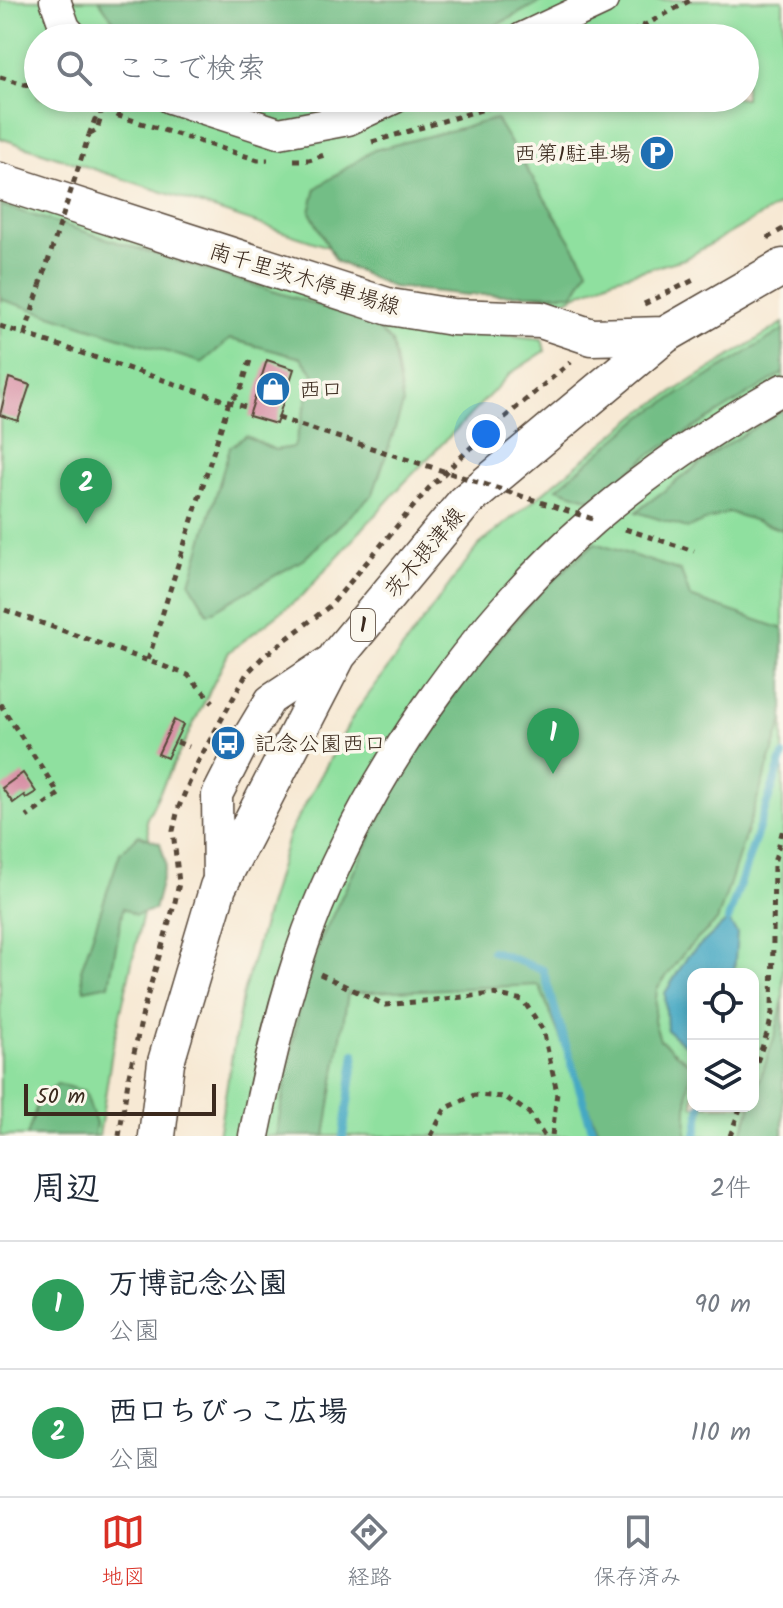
<!DOCTYPE html>
<html lang="ja">
<meta charset="utf-8">
<style>
body{margin:0;font-family:Kalam,"Klee One",sans-serif;background:#f2f2f3;color:#1f2937}
.controls{position:absolute;right:24px;bottom:24px;display:grid;overflow:hidden;border-radius:16px;box-shadow:0 4px 12px #0003}
.controls button{width:72px;height:72px;display:grid;place-items:center;padding:0;border:0;border-bottom:2px solid #e0e1e3;background:#fff;color:#1f2937;font:40px sans-serif}
.scale{position:absolute;left:24px;bottom:20px;width:192px;box-sizing:border-box;padding-left:8px;border:4px solid #3b2a1e;border-top:0;font-size:22px;line-height:28px;white-space:nowrap;color:#3b2a1e;-webkit-text-stroke:6px #fbf7ec;paint-order:stroke}
.you{position:absolute;left:486px;top:434px;width:28px;height:28px;margin:-20px;border:6px solid #fff;border-radius:50%;background:#1a73e8;box-shadow:0 0 0 12px #1a73e833}
.badge{display:grid;place-items:center;width:52px;height:52px;border-radius:50%;background:#d93025;color:#fff;font-size:26px;font-weight:700}
.pin{position:absolute;translate:-50% -66px;filter:drop-shadow(0 2px 4px #0008)}
.pin::after{content:'';position:absolute;top:42px;width:28px;height:24px;background:inherit;clip-path:polygon(0 0,100% 0,50% 100%)}
.list{margin:0;padding:0;list-style:none}
h2{display:flex;justify-content:space-between;align-items:center;height:104px;margin:0;padding:0 32px;font-size:34px}
h2 small{font-size:26px;font-weight:400;color:#747a83}
.list li{display:grid;grid-template-columns:52px 1fr auto;gap:24px;align-items:center;box-sizing:border-box;height:128px;padding:0 32px;border-top:2px solid #e0e1e3}
.list b{display:block;font-size:30px;white-space:nowrap}
.list p{margin:0;font-size:26px;white-space:nowrap;color:#747a83}
.list em{font-size:26px;font-style:normal;color:#747a83}
.icon{flex:none;width:44px;height:44px;fill:none;stroke:currentColor;stroke-width:2;stroke-linecap:round;stroke-linejoin:round}
.map{position:relative;flex:none;width:783px;height:1136px;overflow:hidden}
.search{position:absolute;background:#fff;box-shadow:0 4px 12px #0003;left:24px;right:24px;top:24px;height:88px;display:flex;align-items:center;gap:20px;box-sizing:border-box;padding:0 28px;border-radius:44px;color:#747a83;font-size:30px}
.sheet{height:360px;background:#fff}
nav{display:flex;justify-content:space-around;align-items:center;box-sizing:border-box;height:112px;border-top:2px solid #e0e1e3;background:#fff;font-size:22px;color:#747a83}
nav a{display:grid;justify-items:center;gap:4px}
nav .on{color:#d93025}
.map>svg:first-child{display:block}
.green{fill:#8fe09f;stroke:#65855e;stroke-width:2;fill-rule:evenodd}
.forest{fill:#73be86;stroke:#577452;stroke-width:2}
.water{fill:#44a8c3;stroke:#406970;stroke-width:2}
.lines{fill:none;stroke-linecap:round;stroke-linejoin:round}
.stream{stroke:#44a8c3;stroke-width:8}
.building{fill:#d891a6}
.minor-casing{stroke:#574739;stroke-width:33}
.major-casing{stroke:#574739;stroke-width:39}
.path{stroke:#574739;stroke-width:5;stroke-dasharray:6 6;stroke-linecap:butt}
.minor{stroke:#fff;stroke-width:30}
.major{stroke:#fff;stroke-width:36}
.path-bridge{stroke:#574739;stroke-width:5;stroke-dasharray:6 6;stroke-linecap:butt}
.labels{text-anchor:middle;stroke-width:7;stroke-linejoin:round;paint-order:stroke}
.shield{fill:#fbf7ec;stroke:#75685c;stroke-width:2}
.shield-label{font-size:20px;font-weight:bold;fill:#3b2a1e}
.poi-label{font-size:22px;fill:#3b2a1e;stroke:#fbf7ec;text-anchor:start}
.street-label{font-size:22px;fill:#3b2a1e;stroke:#fbf7ec}
</style>
<div class="map">
<svg width="783" height="1136" viewBox="0 0 783 1136">
<rect width="100%" height="100%" fill="#fbf7ec"/>
<filter id="ink" filterUnits="userSpaceOnUse"><feTurbulence type="fractalNoise" baseFrequency=".0125" numOctaves="2"/><feDisplacementMap in="SourceGraphic" scale="16" xChannelSelector="R" yChannelSelector="G"/><feConvolveMatrix kernelMatrix="1 2 1 2 8 2 1 2 1" color-interpolation-filters="sRGB"/></filter>
<filter id="wash" filterUnits="userSpaceOnUse"><feTurbulence type="fractalNoise" baseFrequency=".006" numOctaves="4" result="noise"/><feDisplacementMap in="SourceGraphic" scale="32" xChannelSelector="R" yChannelSelector="G"/><feGaussianBlur stdDeviation="1.8" result="paint"/><feColorMatrix in="noise" values="0 0 0 0 0 0 0 0 0 0 0 0 0 0 0 0 0 1.4 0 .05"/><feComposite in="paint" operator="in"/></filter>
<g filter="url(#wash)">
<rect width="100%" height="100%" fill="#f7e9d4"/>
<path class="green" d="M0 0H783V203L684 259 612 279 566 300 410 274 0 138ZM38 38H745V98H38Z
M0 198 489 333 542 339 545 351 511 373 402 485 303 595 229 652 146 820 154 864 112 1051 99 1136H0Z
M783 323V1136H218L242 997 289 834 355 713 478 546 640 413ZM693 974H753V1106H693Z"/>
<path class="forest" d="M99 0H544L472 38H126Z
M496 119 588 269 574 294 468 295 392 287 336 261 310 212 316 188 374 150Z
M0 205 368 321 392 342 403 404 373 494 304 559 208 614 190 583 230 447 246 436 275 450 294 447 314 374 301 358 230 339 202 363 0 299Z
M783 330V373L648 456 596 501 557 488 642 417Z
M783 410V530L729 512 687 528 636 512 718 450Z
M595 543 681 571 690 597 783 629V720L726 895 717 921 686 950 657 989 654 1021 660 1040 692 1066 688 1087 686 1136H600L539 985 348 993 325 1136H276L299 1009 320 941 393 791 433 723 478 663 541 591Z
M139 835 160 843 166 864 154 910 135 915 123 908 109 985 84 990 81 970 120 853Z
M783 999V1136H741L776 1032Z
M57 1084 85 1091 96 1124 94 1136H27L38 1102Z"/>
<path class="water" d="M728 920 737 933 734 974H693V1052L667 1030 665 993 688 956Z"/>
<g class="lines">
<path class="stream" d="M728 920 783 756
M492 951 543 970 594 1136
M343 1136 355 1054
M696 1136 701 1106"/>
</g>
<g id="blocks">
<path class="building" d="M267 360 294 369 276 424 249 416Z
M9 378 30 385 18 421 0 415Z
M174 720 183 725 167 758 158 754Z
M23 773 36 792 26 798 24 795 13 803 2 788Z"/>
</g>
</g>
<g filter="url(#ink)">
<use href="#blocks" fill-opacity="0" stroke="#574739" stroke-width="2"/>
<g class="lines">
<g class="minor-casing">
<path id="minor" d="M55 0 65 28 74 38
M522 38 603 0
M170 98 279 133 348 120 395 98
M218 887 217 795 240 750 270 700 338 655
M254 1136C268 1067 284 997 308 931 364 781 473 624 593 520 651 470 717 426 783 389"/>
</g>
<g class="major-casing">
<path id="major" d="M0 181 390 307 452 317 541 320 592 337 665 335
M157 1136 166 1062 218 887 338 655 465 502 665 335 783 267"/>
</g>
<path class="path" d="M621 38 691 0
M0 77 38 88
M62 98 84 107 99 104 119 116 258 160H268
M90 134 97 130 101 117 100 105
M89 135 103 98
M372 142 501 104 512 98
M294 160H309L327 154
M767 238 783 229
M644 304 696 279
M0 326 251 409
M25 334 40 286
M625 529 694 551
M5 610 188 675 213 702
M148 660 229 402 240 392 251 357
M0 704 59 794 27 817
M177 742 189 747
M320 974 385 1005 493 994 523 1000 543 1030 557 1092 552 1136
M753 1073 769 1028 772 1013 774 863 783 829
M119 1136 129 1075 145 1004 175 902 179 883 173 831 178 809 198 762 247 673 263 657 331 605 428 489 486 433 571 362
M431 1136 445 1109 474 1095 505 1097 529 1113 544 1136
M730 1136 741 1106"/>
<use href="#minor" class="minor"/>
<use href="#major" class="major"/>
<path class="path-bridge" d="M40 286 89 135
M278 418 593 519"/>
</g>
</g>
<defs>
<g id="parking-disc" transform="scale(1.8)"><circle r="9.5" fill="#1f6fb2" stroke="#fbf7ec"/><path d="M-3.5-5.5H1a3.5 3.5 0 0 1 0 7H-1V5.5H-3.5ZM-1-3.4V-.6H.8a1.4 1.4 0 0 0 0-2.8Z" fill="#fff"/></g>
<g id="shop-disc" transform="scale(1.8)"><circle r="9.5" fill="#1f6fb2" stroke="#fbf7ec"/><path d="M-5-2.5h2.3a2.7 3.5 0 0 1 5.4 0H5L5.5 6h-11ZM-1.5-2.5h3a1.5 2.3 0 0 0-3 0Z" fill="#fff"/></g>
<g id="bus-disc" transform="scale(1.8)"><circle r="9.5" fill="#1f6fb2" stroke="#fbf7ec"/><path d="M-5-6H5V4H4V6H2V4H-2V6H-4V4H-5ZM-3.5-4V0h7V-4ZM-3.5 1.2v1.5H-2V1.2ZM2 1.2v1.5H3.5V1.2Z" fill="#fff"/></g>
</defs>
<g fill-rule="evenodd">
<use href="#parking-disc" x="657" y="153"/>
<use href="#shop-disc" x="273" y="389"/>
<use href="#bus-disc" x="228" y="743"/>
</g>
<g class="labels">
<rect class="shield" x="351" y="609" width="24" height="32" rx="6"/>
<g class="shield-label">
<text x="363" y="632">1</text>
</g>
<g class="poi-label">
<text x="631" y="161" text-anchor="end">西第1駐車場</text>
<text x="299" y="397">西口</text>
<text x="254" y="751">記念公園西口</text>
</g>
<g class="street-label">
<text transform="translate(305 278) rotate(17)" y="8">南千里茨木停車場線</text>
<text transform="translate(424 552) rotate(-50)" y="8">茨木摂津線</text>
</g>
</g>
</svg>
<div class="controls">
<button><svg class="icon" aria-label="locate" viewBox="0 0 24 24"><circle cx="12" cy="12" r="6"/><path d="M12 2v4M12 18v4M2 12h4M18 12h4"/></svg></button>
<button><svg class="icon" aria-label="layers" viewBox="0 0 24 24"><path d="M12 4l9 5-9 5-9-5zM3 14l9 5 9-5"/></svg></button>
</div>
<div class="scale">50 m</div>
<div class="you"></div>
<div class="pin badge" style="left:553px;top:774px;background:#2e9e5b">1</div>
<div class="pin badge" style="left:86px;top:524px;background:#2e9e5b">2</div>
<div class="search"><svg class="icon" aria-label="search" viewBox="0 0 24 24"><circle cx="10" cy="10" r="6"/><path d="M15 15l6 6"/></svg>ここで検索</div>
</div>
<section class="sheet">
<h2>周辺<small>2件</small></h2>
<ul class="list">
<li><span class="badge" style="background:#2e9e5b">1</span><div><b>万博記念公園</b><p>公園</p></div><em>90 m</em></li>
<li><span class="badge" style="background:#2e9e5b">2</span><div><b>西口ちびっこ広場</b><p>公園</p></div><em>110 m</em></li>
</ul>
</section>
<nav>
<a class="on"><svg class="icon" aria-label="map" viewBox="0 0 24 24"><path d="M3 6l6-2 6 2 6-2v14l-6 2-6-2-6 2zM9 4v14M15 6v14"/></svg>地図</a>
<a><svg class="icon" aria-label="directions" viewBox="0 0 24 24"><path d="M12 3l9 9-9 9-9-9zM9 14v-3h6M13 9l2 2-2 2"/></svg>経路</a>
<a><svg class="icon" aria-label="saved" viewBox="0 0 24 24"><path d="M7 4h10v16l-5-4-5 4z"/></svg>保存済み</a>
</nav>
